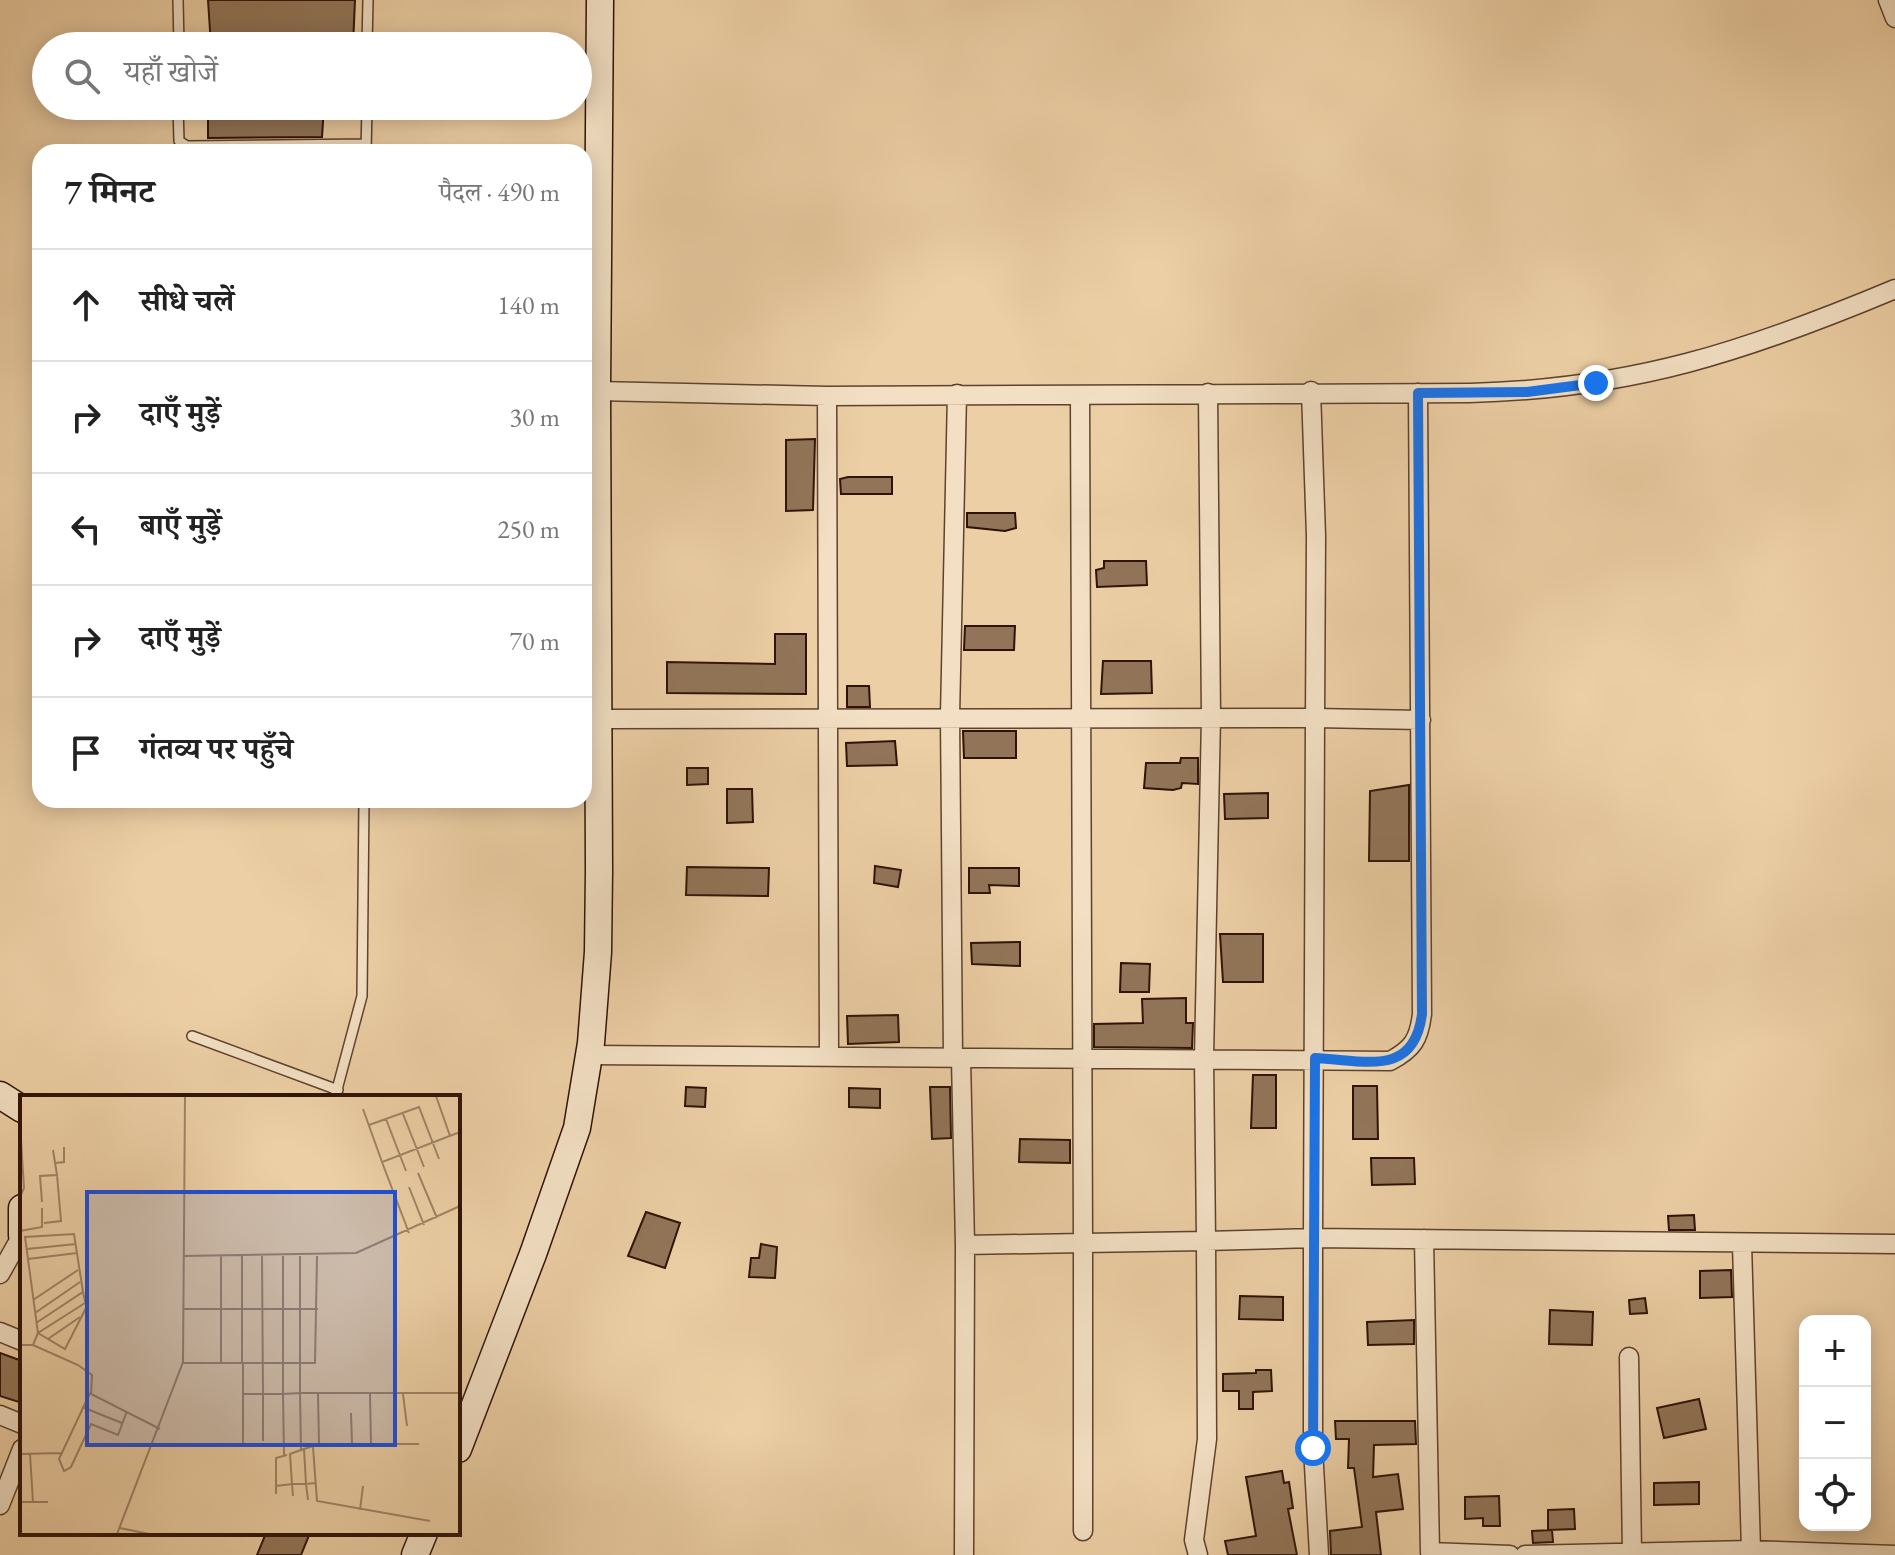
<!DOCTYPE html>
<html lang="hi">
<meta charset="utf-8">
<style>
body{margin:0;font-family:"EB Garamond","Noto Serif Devanagari",serif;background:#f6f6f6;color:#222}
.controls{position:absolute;right:24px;bottom:24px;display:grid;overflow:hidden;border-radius:16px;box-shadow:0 4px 20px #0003}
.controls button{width:72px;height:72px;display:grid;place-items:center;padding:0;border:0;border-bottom:2px solid #e0e0e0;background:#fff;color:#222;font:40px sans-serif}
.stop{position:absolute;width:24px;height:24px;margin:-18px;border:6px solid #1a73e8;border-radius:50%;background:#fff}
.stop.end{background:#1a73e8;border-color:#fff;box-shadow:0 2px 8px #0008}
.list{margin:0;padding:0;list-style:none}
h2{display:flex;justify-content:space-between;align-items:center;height:104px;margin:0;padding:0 32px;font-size:34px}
h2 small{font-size:26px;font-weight:400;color:#767676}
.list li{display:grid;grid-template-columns:52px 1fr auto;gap:24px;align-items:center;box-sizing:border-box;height:112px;padding:0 32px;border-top:2px solid #e0e0e0}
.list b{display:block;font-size:30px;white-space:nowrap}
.list em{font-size:26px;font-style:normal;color:#767676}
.icon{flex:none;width:44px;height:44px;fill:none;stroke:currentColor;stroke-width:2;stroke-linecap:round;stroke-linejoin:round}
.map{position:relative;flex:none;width:1895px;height:1555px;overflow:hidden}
.search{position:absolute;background:#fff;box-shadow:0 4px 20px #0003;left:32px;top:32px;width:560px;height:88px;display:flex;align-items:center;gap:20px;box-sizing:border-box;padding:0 28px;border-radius:44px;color:#767676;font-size:30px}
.panel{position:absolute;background:#fff;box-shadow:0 4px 20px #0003;left:32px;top:144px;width:560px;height:664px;border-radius:24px}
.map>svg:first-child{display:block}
.building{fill:#927559;stroke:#2f1307;stroke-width:2}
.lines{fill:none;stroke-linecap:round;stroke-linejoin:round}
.service-casing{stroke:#5e422e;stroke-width:12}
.minor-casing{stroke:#5e422e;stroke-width:21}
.secondary-casing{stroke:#2f1307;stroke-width:29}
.service{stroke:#f3e0c4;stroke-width:9}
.minor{stroke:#f3e0c4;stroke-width:18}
.secondary{stroke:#f3e0c4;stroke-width:26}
.route{stroke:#1a73e8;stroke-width:10}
.inset-road{fill:none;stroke:#a18466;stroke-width:2}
.view{fill:#1d4ed8;fill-opacity:0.15;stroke:#1d4ed8;stroke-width:4}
.inset-edge{fill:none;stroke:#2f1307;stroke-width:4}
</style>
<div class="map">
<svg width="1895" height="1555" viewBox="0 0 1895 1555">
<rect width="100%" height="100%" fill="#edcfa5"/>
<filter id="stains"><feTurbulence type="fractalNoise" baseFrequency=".0025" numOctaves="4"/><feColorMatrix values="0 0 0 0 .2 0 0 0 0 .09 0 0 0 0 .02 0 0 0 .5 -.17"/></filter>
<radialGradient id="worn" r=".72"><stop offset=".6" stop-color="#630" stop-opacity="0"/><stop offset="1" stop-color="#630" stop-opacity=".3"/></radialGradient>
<path class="building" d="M208 0H355L353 46H211Z
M208 106H324L322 137 208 138Z
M815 439 813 510 786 511V440Z
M848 477H892V494H841L840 479Z
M967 513H1015L1016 528 1005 531 967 527Z
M1104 561H1146L1147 585 1097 587 1096 570 1104 568Z
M965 626H1015L1014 650H964Z
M775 634H806V694L667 693V662L775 664Z
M1103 661H1151L1152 693 1101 694Z
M847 686H869L870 707H847Z
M963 731H1016V758H964Z
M895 741 897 765 847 766 846 743Z
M1181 758H1198V784L1182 783 1181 788 1173 790 1144 788 1146 763H1180Z
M687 768H708V784L687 785Z
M1409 785V861H1369L1370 791Z
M727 789H752L753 822 727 823Z
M1268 793V818L1225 819 1224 794Z
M875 866 901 870 898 887 874 883Z
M687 867 769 868 768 896 686 895Z
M969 868H1019V886L989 885 990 893H969Z
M1220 934H1263V982H1223Z
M1020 942V966L972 964 971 943Z
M1121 963 1150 964 1149 992H1120Z
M1186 998V1023H1193L1192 1048 1094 1047V1024L1143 1023 1142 999Z
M898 1015 899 1042 848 1044 847 1016Z
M1253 1075H1276V1128H1251Z
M1353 1086H1377L1378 1139H1353Z
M686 1087 706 1088 705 1107 685 1106Z
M930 1087H950L951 1138 932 1139Z
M849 1088 880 1089V1108L849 1107Z
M1020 1139 1070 1140V1163L1019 1162Z
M1371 1158H1414L1415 1184 1372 1185Z
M646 1212 680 1223 665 1268 628 1256Z
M1694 1215 1695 1230H1669L1668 1216Z
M761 1244 777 1247 775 1278 749 1277 751 1258H759Z
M1731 1270 1732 1297 1700 1298V1271Z
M1240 1296 1283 1297V1320L1239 1319Z
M1645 1298 1647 1313 1630 1314 1629 1300Z
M1550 1310 1593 1312 1592 1345 1549 1344Z
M1414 1320V1344L1368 1345 1367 1322Z
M0 1353 22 1361V1403L0 1396Z
M1256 1370H1271L1272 1391 1253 1392V1409H1239V1391H1223V1374L1256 1373Z
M1699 1399 1706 1429 1664 1438 1657 1408Z
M1335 1421H1415L1416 1444 1374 1445 1373 1477 1398 1474 1403 1509 1376 1512 1381 1555H1331L1330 1531 1362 1527 1354 1468H1348L1349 1439H1336Z
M1282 1471 1284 1483 1289 1482 1293 1508 1288 1509 1297 1555H1228L1225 1541 1256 1536 1246 1477Z
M1699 1482V1504L1654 1505V1483Z
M1499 1496 1500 1526H1483V1518L1465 1519V1497Z
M1574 1509 1575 1529 1548 1530V1510Z
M1552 1530 1553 1542 1533 1543 1532 1531Z
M266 1533H310L301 1555H257Z"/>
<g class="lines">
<g class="service-casing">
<path id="service" d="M178 0 179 46
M367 46 368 0
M178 106 179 141 187 146 366 144
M366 152 367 106
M192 1036 338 1090
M335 1097 362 996 364 800"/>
</g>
<g class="minor-casing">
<path id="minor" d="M1888 0 1895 18
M597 391 827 396 1470 393C1632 389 1747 351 1895 289
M1311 391 1316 536 1315 718 1421 720
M827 396 829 1056
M597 719 1315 718 1313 1238 1895 1244
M589 1055 1390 1061C1413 1049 1419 1039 1422 1014L1418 393
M953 1058 950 716 957 394
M961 1058 965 1245 1083 1243 1080 395
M1424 1239 1430 1552 1510 1555
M1742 1244 1751 1550 1895 1555
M0 1274 22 1235
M0 1332 22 1341
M1629 1357 1632 1553
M0 1415 22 1424
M0 1505 22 1449
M1083 1531V1243L1206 1241 1204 1058 1211 717 1208 393
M964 1555 965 1245
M1198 1555 1194 1540 1207 1439 1206 1241 1313 1238V1448L1319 1555
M1525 1555 1751 1550"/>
</g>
<g class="secondary-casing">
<path id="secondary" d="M0 1095 22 1109
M22 1208V1235
M458 1449 533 1254 577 1128 591 1043 598 952 599 871 597 391 600 0
M415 1555 424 1533"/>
</g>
<use href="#service" class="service"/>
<use href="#minor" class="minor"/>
<use href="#secondary" class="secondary"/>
</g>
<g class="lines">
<path class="route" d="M1313 1448 1315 1058C1364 1060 1414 1078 1422 1014L1418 393 1527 392 1596 383"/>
</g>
<g transform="translate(20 1095)">
<rect width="440" height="440" fill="#edcfa5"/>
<path class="inset-road" d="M416 1 430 41M343 14 362 67M383 19 404 72M366 24 386 76M349 30 399 12 419 64M35 68 44 67V52M398 78 417 123M389 92 404 130M0 102 4 93 1 46M22 107 20 81 37 80 33 55M24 128 41 126 37 80M0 136 22 132V113M389 138 362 67 440 37M7 154 56 149M163 161 336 158 440 111M201 161V268M280 161V214H298M8 164 57 158M13 205 58 175M163 214H280V298H440M15 218 60 187M16 228 63 197 66 210V213L45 254 18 238 65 208M28 244 60 222M0 250H13L58 270 72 280 71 299 140 334M13 250 18 238 5 142 54 139 63 197M162 268H295L297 161M222 269V161M223 269V299H243L242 161M70 298 39 364 44 376 51 372 71 329 98 340 107 316M298 299 299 349H351M350 299 351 349H399M383 299 387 331M62 312 102 328M331 318 332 349M243 346V299H263V161M223 352V299M293 352 297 406 410 426M284 354 286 389 296 388M281 355 270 359 272 389H286L288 405M0 359 42 358M10 359 13 407M264 360 263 299 280 298 281 355 299 349M256 391V363L267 360M256 399V391L272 389 273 401M0 407H28M340 415 343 391M100 433 129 439M97 439 163 267 165 1"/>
<path class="view" d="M67 97H375V350H67Z"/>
<rect width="440" height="440" class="inset-edge"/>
</g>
<rect width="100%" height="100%" filter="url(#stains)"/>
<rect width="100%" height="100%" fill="url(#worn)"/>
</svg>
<div class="controls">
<button>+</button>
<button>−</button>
<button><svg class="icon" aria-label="locate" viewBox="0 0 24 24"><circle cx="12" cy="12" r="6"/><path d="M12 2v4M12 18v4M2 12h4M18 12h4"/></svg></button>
</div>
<div class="stop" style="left:1313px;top:1448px"></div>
<div class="stop end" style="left:1596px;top:383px"></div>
<div class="search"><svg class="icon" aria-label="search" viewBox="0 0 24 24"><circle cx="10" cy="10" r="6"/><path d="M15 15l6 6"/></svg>यहाँ खोजें</div>
<section class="panel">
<h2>7 मिनट<small>पैदल · 490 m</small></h2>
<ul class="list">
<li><svg class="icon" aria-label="ahead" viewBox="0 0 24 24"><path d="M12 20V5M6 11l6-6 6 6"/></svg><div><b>सीधे चलें</b></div><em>140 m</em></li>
<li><svg class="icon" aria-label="right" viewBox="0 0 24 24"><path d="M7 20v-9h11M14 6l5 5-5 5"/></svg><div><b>दाएँ मुड़ें</b></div><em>30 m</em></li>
<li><svg class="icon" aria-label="left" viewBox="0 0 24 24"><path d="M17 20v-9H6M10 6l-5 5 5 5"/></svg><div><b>बाएँ मुड़ें</b></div><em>250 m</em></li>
<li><svg class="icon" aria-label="right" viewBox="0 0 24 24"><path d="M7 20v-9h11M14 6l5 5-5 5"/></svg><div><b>दाएँ मुड़ें</b></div><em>70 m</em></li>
<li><svg class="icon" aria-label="arrive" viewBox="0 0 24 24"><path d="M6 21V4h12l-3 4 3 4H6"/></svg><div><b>गंतव्य पर पहुँचे</b></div></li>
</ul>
</section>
</div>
